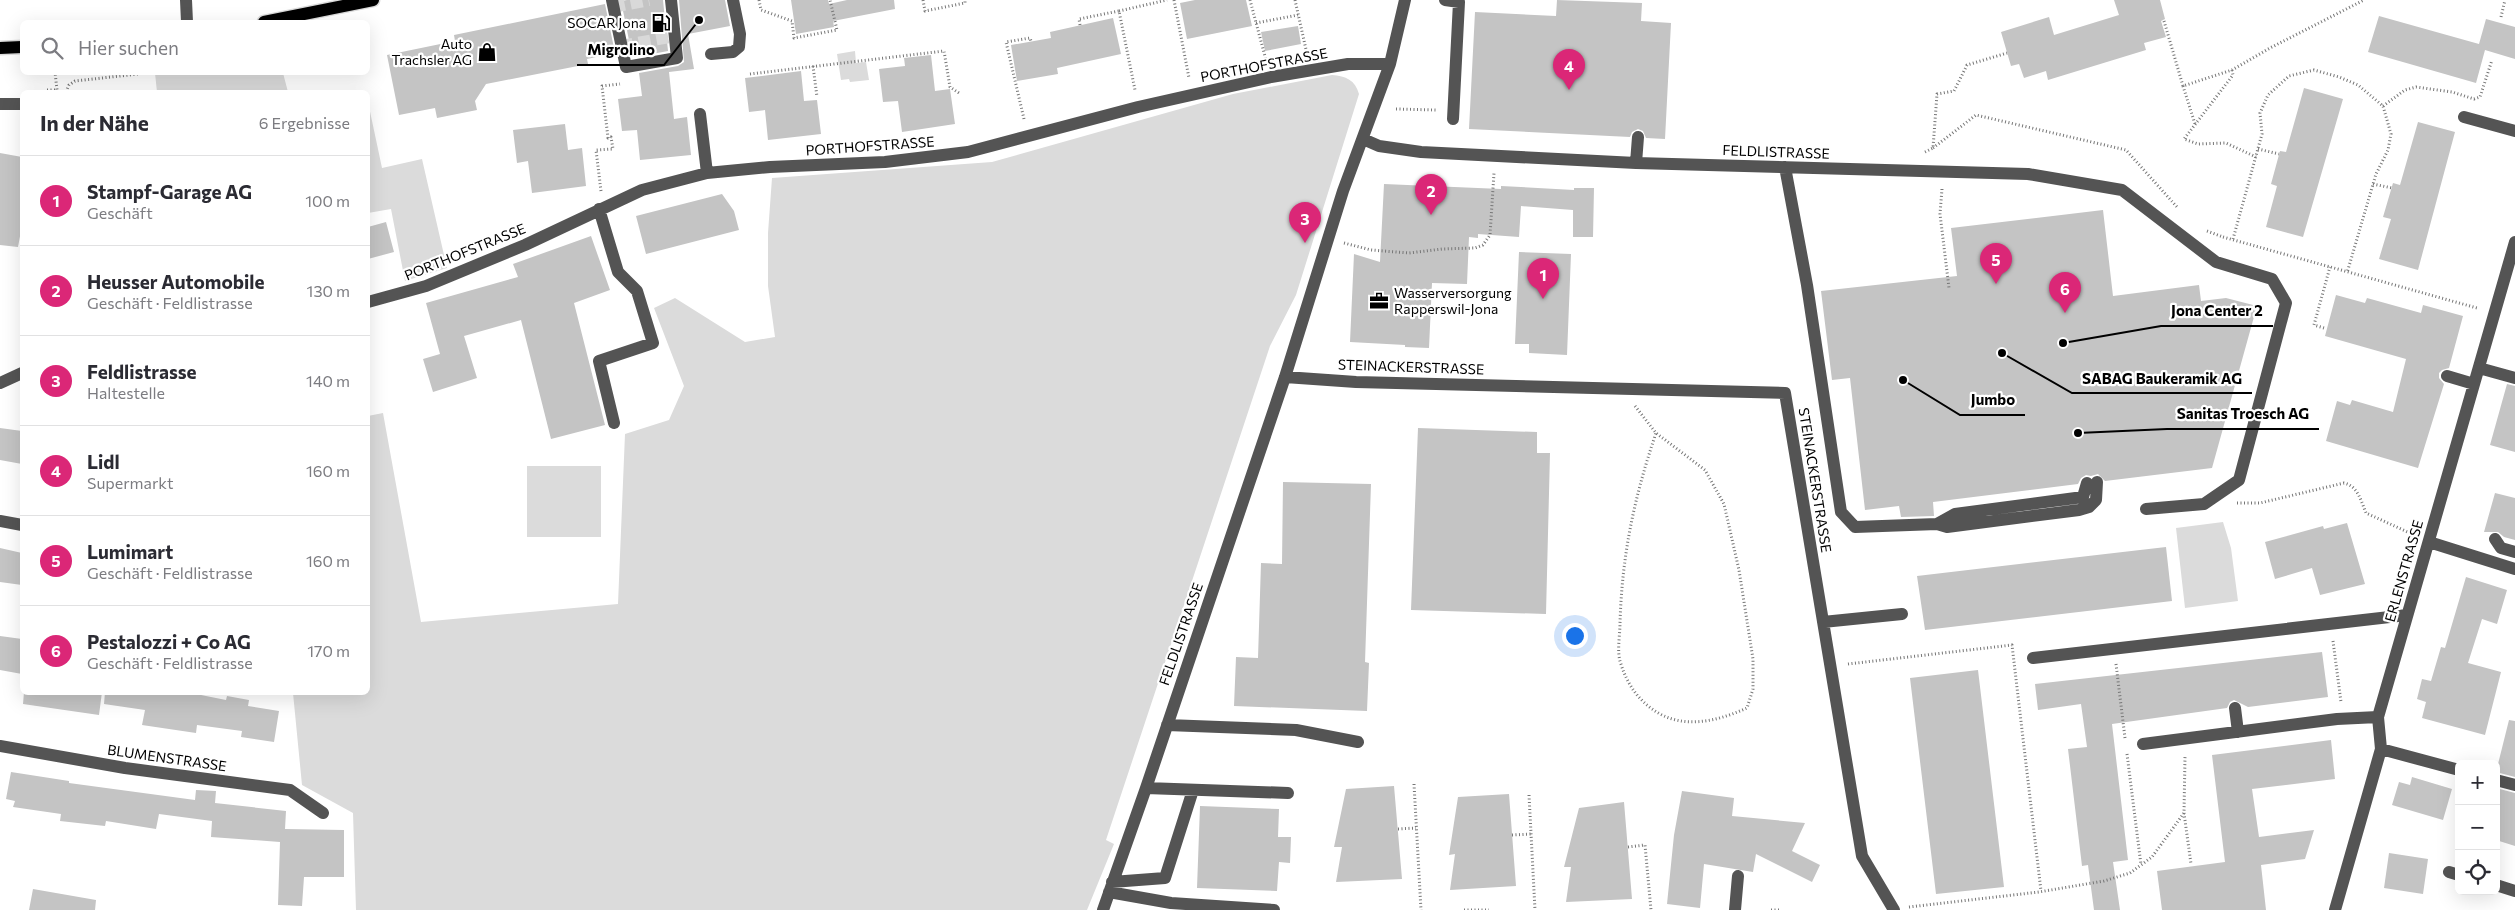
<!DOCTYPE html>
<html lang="de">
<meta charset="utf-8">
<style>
body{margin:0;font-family:Commissioner,sans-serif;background:#f7f7f7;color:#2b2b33}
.controls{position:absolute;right:15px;bottom:15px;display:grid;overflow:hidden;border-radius:8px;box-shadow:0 5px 20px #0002}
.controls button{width:45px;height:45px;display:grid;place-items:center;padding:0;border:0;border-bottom:1px solid #e1e1e2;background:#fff;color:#2b2b33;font:25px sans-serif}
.you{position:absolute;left:1574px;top:635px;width:18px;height:18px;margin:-12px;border:4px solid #fff;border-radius:50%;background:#1a73e8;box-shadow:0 0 0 8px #1a73e833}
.badge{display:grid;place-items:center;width:32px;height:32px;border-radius:50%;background:#db2777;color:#fff;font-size:16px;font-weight:700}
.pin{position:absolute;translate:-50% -41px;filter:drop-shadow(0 1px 2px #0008)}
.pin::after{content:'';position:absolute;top:26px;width:18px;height:15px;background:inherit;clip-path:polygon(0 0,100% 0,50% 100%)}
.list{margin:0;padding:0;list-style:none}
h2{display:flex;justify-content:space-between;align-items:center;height:65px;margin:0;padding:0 20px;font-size:21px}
h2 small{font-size:16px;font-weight:400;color:#7c7c81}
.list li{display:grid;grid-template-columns:32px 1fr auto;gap:15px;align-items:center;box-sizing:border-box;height:90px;padding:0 20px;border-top:1px solid #e1e1e2}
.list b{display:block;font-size:19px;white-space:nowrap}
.list p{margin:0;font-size:16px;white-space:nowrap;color:#7c7c81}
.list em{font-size:16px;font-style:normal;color:#7c7c81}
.icon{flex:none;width:28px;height:28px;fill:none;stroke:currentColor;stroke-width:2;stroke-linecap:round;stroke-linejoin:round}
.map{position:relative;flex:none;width:2515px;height:910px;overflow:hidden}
.search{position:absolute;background:#fff;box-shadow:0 5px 20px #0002;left:20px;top:20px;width:350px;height:55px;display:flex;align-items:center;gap:12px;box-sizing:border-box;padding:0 18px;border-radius:8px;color:#7c7c81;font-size:19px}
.panel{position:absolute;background:#fff;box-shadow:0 5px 20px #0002;left:20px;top:90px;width:350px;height:605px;border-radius:8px}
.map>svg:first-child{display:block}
.green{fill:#dbdbdb}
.building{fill:#c4c4c4}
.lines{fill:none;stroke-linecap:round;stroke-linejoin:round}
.minor-tunnel{stroke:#d9d9d9;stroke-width:12;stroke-dasharray:12 6;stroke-linecap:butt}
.major-casing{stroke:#dbdbdb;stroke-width:15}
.path{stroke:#767676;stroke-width:3;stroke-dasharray:1 2.5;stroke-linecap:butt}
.minor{stroke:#545454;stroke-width:12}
.major{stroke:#000;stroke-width:12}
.labels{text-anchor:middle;stroke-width:4.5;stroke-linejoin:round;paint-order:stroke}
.poi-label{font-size:14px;fill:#000;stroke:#fff;text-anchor:end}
.street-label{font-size:14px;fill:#000;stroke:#fff}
.leader{fill:none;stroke:#000;stroke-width:2}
.callout-dot{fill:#000;stroke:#fff;stroke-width:2}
.callout-label{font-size:15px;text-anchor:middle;font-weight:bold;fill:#000;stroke:#fff;stroke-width:4.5;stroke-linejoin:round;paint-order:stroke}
</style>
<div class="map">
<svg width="2515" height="910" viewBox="0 0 2515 910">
<rect width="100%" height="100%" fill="#fff"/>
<path class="green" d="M855 51 856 63 866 62 869 80 850 82 849 79 841 80 837 54Z
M155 73H283L288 92H157Z
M1332 75C1346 76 1355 80 1359 94L1296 295 1270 346 1106 840 1114 844 1087 910H356L353 813 302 785 293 693 368 692V416L383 413 421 622 618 604 625 434 669 420 684 386 654 308 675 298 745 342 775 337 768 286V233L772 178 992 162 1233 94Z
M368 102 382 168 422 159 447 268 405 281 391 209 368 213Z
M527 466H601V537H527Z
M2223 522 2231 548 2238 601 2185 608 2176 528Z"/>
<path class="building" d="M627 0H663L668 51 636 57 634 49 631 50 621 1Z
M679 0H725L730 26 688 34 694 69 669 72 674 119 687 117 691 155 640 160 637 130 622 131 618 99 642 96 639 73 678 66 684 62Z
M791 0H828L829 4 847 0H894L895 9 833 21 834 27 796 34Z
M1195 0H1246L1252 26 1187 39 1180 3Z
M1557 0 1642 3 1641 21 1671 23 1665 139 1646 138 1643 131 1638 129 1632 132 1630 137 1469 129 1475 12 1556 16Z
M2114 0H2160L2165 19 2161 21 2166 37 2144 43 2146 50 2048 80 2046 71 2024 78 2019 64 2011 66 2001 32 2049 17 2054 35 2119 15Z
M605 4 615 53 587 59 588 64 486 84 475 101 477 110 437 118 435 108 399 115 387 55 455 41 454 35Z
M2379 16 2479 44 2486 19 2515 27V59L2485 50 2476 83 2368 52Z
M1113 18 1121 54 1057 68 1058 74 1017 81 1011 45 1051 38 1050 32Z
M1298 26 1301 44 1265 51 1261 32Z
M931 55 935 91 950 89 955 124 902 132 898 101 883 102 879 69 905 66 904 58Z
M801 71 804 101 817 100 821 134 768 140 765 110 749 112 745 78Z
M2304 88 2343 99 2303 237 2266 227 2277 186 2271 184 2280 151 2286 152Z
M2418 122 2455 132 2418 270 2379 259 2391 219 2383 217 2393 183 2400 185Z
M565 124 568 150 582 148 586 186 532 193 528 161 517 163 513 130Z
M0 153 22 157V231H21L18 247 0 245Z
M1384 184 1501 189V186L1574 190V188H1594L1593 237H1573V210L1521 206 1519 237 1478 234V238L1469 237 1467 284 1432 283 1429 348 1405 347V345L1350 342 1354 254 1380 262Z
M722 194 734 211 739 230 646 254 636 216Z
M2103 210 2113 296 2199 285 2201 301 2226 298 2257 306 2212 468 2105 481 2098 474 2091 476 2086 475 2081 478 2078 484 1933 502 1934 516 1901 517 1899 506 1865 510 1850 378 1832 380 1821 291 1957 276 1951 228Z
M386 222 394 252 368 259V227Z
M591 236 610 290 574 303 605 425 551 439 521 320 464 336 477 378 433 392 423 359 440 354 426 303 518 277 513 264Z
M1519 252 1571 254 1567 355 1529 353V344H1515Z
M2336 295 2365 303 2367 298 2421 313 2423 305 2463 316 2449 368 2442 370 2439 373V378L2444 384 2418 468 2326 441 2337 401 2350 405 2352 400 2393 412 2406 359 2325 336Z
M2507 384 2515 386V452L2490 445Z
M0 428 22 431V464L0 460Z
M1418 428 1537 432V453H1550L1546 614 1411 610Z
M1283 482 1371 484 1365 662 1369 663 1367 711 1234 706 1236 657 1258 658 1261 563 1282 564Z
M2495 493 2515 498V540L2504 537 2498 532H2484Z
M2347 523 2365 584 2320 595 2312 568 2275 579 2265 542 2323 526 2324 529Z
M2166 547 2172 601 1925 630 1917 576Z
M0 548 22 553V585L0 582Z
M2466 577 2507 590 2497 624 2482 619 2468 663 2501 672 2485 735 2422 718 2426 702 2417 699 2422 679 2431 681 2441 647 2445 648Z
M0 636 22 639V674L0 670Z
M2322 652 2328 697 2248 707 2234 700 2230 702 2227 708 2112 724 2128 860 2113 862 2120 910H2094L2088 865 2082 866 2068 749 2087 747 2081 704 2038 710 2035 684Z
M1978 670 2004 887 1936 894 1910 678Z
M24 692H102L99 715 23 704Z
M105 692H186L226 700 227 696 249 700 248 706 279 711 274 742 241 737 242 731 197 725 196 733 142 725 145 710 104 704Z
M2509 720 2515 721V777L2496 772Z
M2331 740 2335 779 2252 789 2259 837 2314 830 2305 859 2261 865 2266 910H2162L2157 871 2225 862 2212 755Z
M11 772 69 781V783L195 800 196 790 216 791 215 803 286 811 285 829 344 830V877H304L302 906 278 905 280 842 211 837 212 821 159 814 156 829 106 821 105 826 60 821 61 814 13 807 15 801 6 799Z
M2412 777 2452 789 2443 820 2392 805 2399 782 2410 785Z
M1394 786 1402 879 1336 882 1342 847H1334L1346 789Z
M2496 788 2515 793V846L2496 840Z
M1682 791 1734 798 1732 816 1805 823 1792 851 1820 865 1812 882 1756 854 1753 872 1704 864 1700 908 1667 904 1674 835Z
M1509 794 1516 886 1450 890 1455 854 1449 855 1458 797Z
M1624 802 1632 899 1566 902 1571 867H1564L1579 808Z
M1200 806 1279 809 1278 837H1291L1290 863 1279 862 1277 891 1197 888Z
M2389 853 2428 859 2423 894 2384 888Z
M33 889 96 900 95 910H29Z"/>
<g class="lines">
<path class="minor-tunnel" d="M613 7 649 0
M621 46 675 36"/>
<g class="major-casing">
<path id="major" d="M264 22 373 0
M0 48 22 47"/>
</g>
<path class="path" d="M759 0 761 10 792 21 794 38 837 30 830 0
M923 0 925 11 965 3V0
M1174 0 1189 78
M1250 0 1266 60
M1295 0 1307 54
M1119 11 1167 0
M2501 17 2505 0
M2164 21 2183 86 2232 70 2270 48 2364 0
M1256 23 1298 15
M1080 25 1079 19 1119 11 1135 90
M813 66 817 97
M2232 70 2233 75 2184 139 2198 144 2226 143 2256 157
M750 74 944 51 950 87 959 93
M2183 86 2195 124
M47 90H57L55 72
M66 92 69 85 75 81 138 74V72
M2383 106 2405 90 2416 87 2452 92 2474 99 2480 97 2492 60
M1396 109 1436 110
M1024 119 1006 42 1030 38 1031 41
M1933 148 1976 115 2126 150 2177 207
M2258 149 2279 154
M1925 152 1933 148 1937 94 1954 91 1967 65 2007 53
M2373 184 2392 188
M1942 189 1940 214 1949 288
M601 191 596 150 613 149 611 137 608 138 602 86 620 84
M2207 231 2223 237
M2223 237 2477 308
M2233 239 2262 134 2260 113 2268 95 2289 76 2314 70 2339 77 2358 85 2383 106 2391 134 2388 150 2376 174 2347 273
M1344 243 1371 250 1409 253 1442 249 1475 248 1483 245 1490 235 1494 173
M2324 328 2314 325 2330 267
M1635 406 1656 433 1705 470 1724 504 1739 570 1753 659V689L1747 708C1720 720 1688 729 1660 714 1639 702 1627 685 1620 661 1617 650 1620 635 1620 623 1622 555 1634 498 1656 433
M2237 503H2260L2344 483C2358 486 2361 501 2366 513L2412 534
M2333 641 2341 702
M1848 664 2012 645 2041 891
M2116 664 2125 738
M2127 754 2141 865
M1414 784 1421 910
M1529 795 1535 910
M2184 813 2191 864
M1398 829 1416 828
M1512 835 1531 834
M1628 847 1645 845 1651 910
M1909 907 2039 892 2104 881 2130 873 2152 857 2184 813 2185 757
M1464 910H1489
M1771 910H1780"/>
<path class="minor" d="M186 0 187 22
M612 0 626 67 677 58 671 0
M1445 0 1459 2 1453 119
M711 54 733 52 739 47 740 34 733 0
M0 104H22
M700 114 707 173
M2464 117 2515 131
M1363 139 1379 146 1421 152 1636 163 2028 174 2122 190 2216 262 2272 279 2286 303 2239 480 2204 504 2146 509
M1636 163 1638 137
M1785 167 1807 285 1841 512 1855 527 1937 524 1947 527 2079 510 2089 507 2096 500 2097 482
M599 209 618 272 637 291 653 343 599 361 614 423
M368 302 426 286 525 245 642 190 707 173 770 167 885 162 968 152 1138 107 1271 77 1348 64H1390
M2479 368 2515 378
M2447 376 2474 384
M1285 377 1356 382 1785 393 1862 856 1894 910
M0 383 22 373
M0 521 22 525
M1937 524 1955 514 2083 497 2087 483
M2495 539 2501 548 2515 552
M2429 542 2515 569
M1823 622 1902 614
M2033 658 2407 615
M2235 708 2238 732
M1167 725 1296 730 1358 742
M2143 744 2337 719 2378 717
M0 746 125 768 290 790 323 813
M2381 749 2459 770
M2496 780 2515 785
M1146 788 1288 793
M2449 872 2459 875
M1112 882 1165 878 1193 790
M2496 885 2515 891
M1109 892 1171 903 1274 910
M1103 910 1146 788 1285 377 1343 191 1390 64 1405 0
M1735 910 1738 876
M2335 910 2381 749 2378 717 2515 242"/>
<use href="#major" class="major"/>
</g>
<defs>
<g id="fuel-bare" transform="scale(1.5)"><path d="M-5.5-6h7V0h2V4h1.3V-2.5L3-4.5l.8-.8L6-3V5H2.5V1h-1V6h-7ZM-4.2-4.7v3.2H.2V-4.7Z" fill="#000" stroke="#fff" stroke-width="2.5" paint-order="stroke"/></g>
<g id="shop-bare" transform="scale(1.5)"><path d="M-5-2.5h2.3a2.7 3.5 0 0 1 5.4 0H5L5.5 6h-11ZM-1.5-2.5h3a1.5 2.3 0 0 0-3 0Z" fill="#000" stroke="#fff" stroke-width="2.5" paint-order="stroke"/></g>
<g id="office-bare" transform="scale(1.5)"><path d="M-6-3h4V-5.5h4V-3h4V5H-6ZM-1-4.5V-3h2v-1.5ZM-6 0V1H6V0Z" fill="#000" stroke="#fff" stroke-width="2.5" paint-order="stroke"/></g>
</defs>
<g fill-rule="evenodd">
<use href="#fuel-bare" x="661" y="23"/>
<use href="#shop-bare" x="487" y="52"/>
<use href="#office-bare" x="1379" y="301"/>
</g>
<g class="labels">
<g class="poi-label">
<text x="646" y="28">SOCAR Jona</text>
<text x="472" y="49">Auto<tspan x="472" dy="16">Trachsler AG</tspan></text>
<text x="1394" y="298" text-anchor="start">Wasserversorgung<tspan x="1394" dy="16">Rapperswil-Jona</tspan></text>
</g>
<g class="street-label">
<text transform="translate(1264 65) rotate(-11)" y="5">PORTHOFSTRASSE</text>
<text transform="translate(870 146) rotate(-4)" y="5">PORTHOFSTRASSE</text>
<text transform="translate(1776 152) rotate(2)" y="5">FELDLISTRASSE</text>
<text transform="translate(465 252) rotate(-22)" y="5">PORTHOFSTRASSE</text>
<text transform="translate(1411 367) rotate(2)" y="5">STEINACKERSTRASSE</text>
<text transform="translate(1815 480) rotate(81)" y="5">STEINACKERSTRASSE</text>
<text transform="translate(2404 571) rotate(-74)" y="5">ERLENSTRASSE</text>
<text transform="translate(1181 634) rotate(-71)" y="5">FELDLISTRASSE</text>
<text transform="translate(167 758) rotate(8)" y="5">BLUMENSTRASSE</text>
</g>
</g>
<path class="leader" d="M699 20L664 65H577M2063 343L2161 326H2273M2002 353L2072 393H2252M1903 380L1960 415H2025M2078 433L2167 429H2319"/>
<g class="callout-dot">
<circle cx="699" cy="20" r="5"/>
<circle cx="2063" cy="343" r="5"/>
<circle cx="2002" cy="353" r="5"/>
<circle cx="1903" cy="380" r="5"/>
<circle cx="2078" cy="433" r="5"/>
</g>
<g class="callout-label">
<text x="621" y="55">Migrolino</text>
<text x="2217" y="316">Jona Center 2</text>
<text x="2162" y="384">SABAG Baukeramik AG</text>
<text x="1993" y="405">Jumbo</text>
<text x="2243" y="419">Sanitas Troesch AG</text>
</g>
</svg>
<div class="controls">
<button>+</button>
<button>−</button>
<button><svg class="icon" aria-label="locate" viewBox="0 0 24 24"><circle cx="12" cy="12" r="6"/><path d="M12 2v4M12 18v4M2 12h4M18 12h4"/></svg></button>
</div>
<div class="you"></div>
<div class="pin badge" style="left:1543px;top:299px">1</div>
<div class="pin badge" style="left:1431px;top:215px">2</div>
<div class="pin badge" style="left:1305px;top:243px">3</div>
<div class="pin badge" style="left:1569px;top:90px">4</div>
<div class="pin badge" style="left:1996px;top:284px">5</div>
<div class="pin badge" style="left:2065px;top:313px">6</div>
<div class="search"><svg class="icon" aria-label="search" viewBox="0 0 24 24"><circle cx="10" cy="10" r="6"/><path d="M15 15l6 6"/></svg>Hier suchen</div>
<section class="panel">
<h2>In der Nähe<small>6 Ergebnisse</small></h2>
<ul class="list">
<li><span class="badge">1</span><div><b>Stampf-Garage AG</b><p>Geschäft</p></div><em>100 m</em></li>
<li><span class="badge">2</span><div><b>Heusser Automobile</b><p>Geschäft · Feldlistrasse</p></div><em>130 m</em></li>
<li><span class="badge">3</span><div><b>Feldlistrasse</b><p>Haltestelle</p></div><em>140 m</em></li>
<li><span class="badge">4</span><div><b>Lidl</b><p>Supermarkt</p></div><em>160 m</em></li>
<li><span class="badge">5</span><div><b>Lumimart</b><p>Geschäft · Feldlistrasse</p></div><em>160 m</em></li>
<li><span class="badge">6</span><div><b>Pestalozzi + Co AG</b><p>Geschäft · Feldlistrasse</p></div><em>170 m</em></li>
</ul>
</section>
</div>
